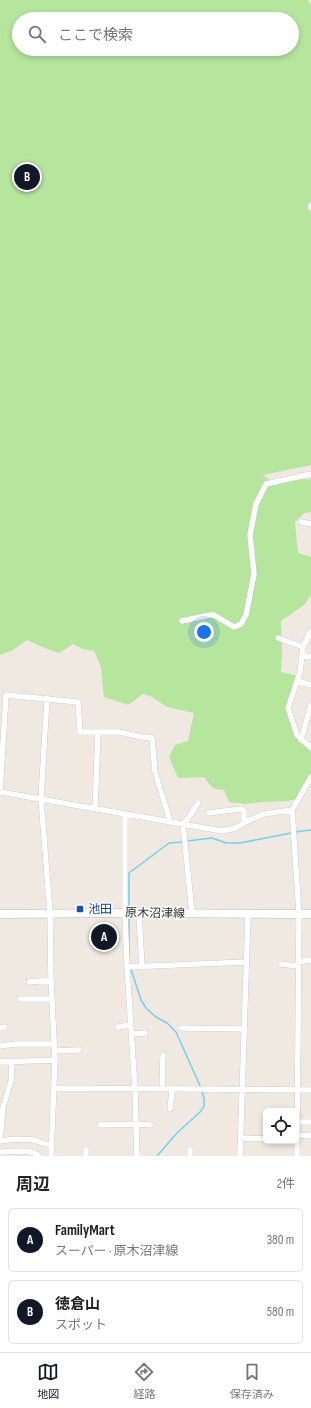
<!DOCTYPE html>
<html lang="ja">
<meta charset="utf-8">
<style>
body{margin:0;font-family:"Sofia Sans Condensed","Noto Sans JP",sans-serif;background:#f2f2f2;color:#222}
.controls{position:absolute;right:12px;bottom:12px;display:grid;overflow:hidden;border-radius:6px;box-shadow:0 2px 6px #0003}
.controls button{width:36px;height:36px;display:grid;place-items:center;padding:0;border:0;border-bottom:1px solid #e0e0e0;background:#fff;color:#222;font:20px sans-serif}
.you{position:absolute;left:204px;top:632px;width:14px;height:14px;margin:-10px;border:3px solid #fff;border-radius:50%;background:#1a73e8;box-shadow:0 0 0 6px #1a73e833}
.badge{display:grid;place-items:center;width:26px;height:26px;border-radius:50%;background:#111827;color:#fff;font-size:13px;font-weight:700}
.pin{position:absolute;translate:-50% -50%;border:2px solid #fff;box-shadow:0 1px 4px #0006}
.list{margin:0;padding:0;list-style:none}
h2{display:flex;justify-content:space-between;align-items:center;height:52px;margin:0;padding:0 16px;font-size:17px}
h2 small{font-size:13px;font-weight:400;color:#767676}
.list li{display:grid;grid-template-columns:26px 1fr auto;gap:12px;align-items:center;box-sizing:border-box;height:64px;margin:0 8px 8px;padding:0 8px;border:1px solid #e0e0e0;border-radius:6px}
.list b{display:block;font-size:15px;white-space:nowrap}
.list p{margin:0;font-size:13px;white-space:nowrap;color:#767676}
.list em{font-size:13px;font-style:normal;color:#767676}
.icon{flex:none;width:22px;height:22px;fill:none;stroke:currentColor;stroke-width:2;stroke-linecap:round;stroke-linejoin:round}
.map{position:relative;flex:none;width:311px;height:1156px;overflow:hidden}
.search{position:absolute;background:#fff;box-shadow:0 2px 6px #0003;left:12px;right:12px;top:12px;height:44px;display:flex;align-items:center;gap:10px;box-sizing:border-box;padding:0 14px;border-radius:22px;color:#767676;font-size:15px}
.sheet{height:196px;background:#fff}
nav{display:flex;justify-content:space-around;align-items:center;box-sizing:border-box;height:56px;border-top:1px solid #e0e0e0;background:#fff;font-size:11px;color:#767676}
nav a{display:grid;justify-items:center;gap:2px}
nav .on{color:#111827}
.map>svg:first-child{display:block}
.green{fill:#b6e59e;fill-rule:evenodd}
.lines{fill:none;stroke-linecap:round;stroke-linejoin:round}
.stream{stroke:#75cff0;stroke-width:1.5}
.street-casing{stroke:#b4b7c1;stroke-width:6}
.secondary-casing{stroke:#b4b7c1;stroke-width:9}
.street{stroke:#fff;stroke-width:5.5}
.secondary{stroke:#fff;stroke-width:8}
.transit-dot{fill:#1a4fb4;stroke:#fff;stroke-width:1.5}
.labels{text-anchor:middle;stroke-width:3;stroke-linejoin:round;paint-order:stroke}
.transit-label{font-size:12px;fill:#164399;stroke:#fff;text-anchor:start}
.street-label{font-size:12px;fill:#2e2e2e;stroke:#fff}
</style>
<div class="map">
<svg width="311" height="1156" viewBox="0 0 311 1156">
<rect width="100%" height="100%" fill="#efe9e1"/>
<path class="green" d="M0 0H308L311 5V420H309H311V465L263 475 271 481 311 479V512L304 513 295 522 298 553 311 557V595L304 605 281 621 282 653 281 672 299 676 287 710 292 730 300 741 311 750V777L298 799 287 801 262 802 244 804 229 802 224 790C212 790 211 786 204 777L178 778 169 757 175 745 188 741 194 713 167 707 152 697 143 694 128 705 104 697 101 667 94 651 83 649 73 644 59 653 42 647 27 640 13 650 0 655ZM19 19H292V49H19Z"/>
<g class="lines">
<path class="stream" d="M295 832 311 830
M187 841 212 838 226 843H240L291 833
M129 909V873L169 843 183 842
M129 915V957
M131 969 141 1000 146 1008 156 1017 167 1023 176 1032 201 1088
M157 1156 177 1133 200 1112 204 1106V1098L202 1092"/>
<g class="street-casing">
<path id="street" d="M311 205V208
M301 522 311 524
M182 621 210 615H214L234 627 241 624 246 615 254 574 250 535 256 504 266 484 311 474
M311 631 303 647 300 672 288 708 297 735 311 748
M278 638 303 647
M302 655 311 657
M298 681 311 685
M47 698 41 799 50 913 51 980 55 1060 51 1156
M301 740 311 705
M0 792 6 695 78 702 80 732H119L142 737 152 738 155 772 170 821
M0 792 222 831 236 828 244 823 263 814 292 810 311 777
M95 808 98 732
M292 810 299 914 297 1156
M209 813 241 809 244 810V823
M125 814V913L127 967 135 1089 137 1156
M183 823 192 913
M185 823 198 803
M139 913 142 967
M298 962 311 960
M281 964 298 966
M127 967 246 962
M29 982 51 980
M20 999H52
M118 1027 130 1025
M0 1028 5 1027
M181 1028 244 1029
M131 1034 146 1033
M0 1046 14 1044H54
M55 1051 79 1050
M0 1062 55 1060
M12 1062 11 1081 3 1107 0 1141 15 1139 34 1140 51 1146
M54 1088 311 1090
M162 1089 163 1055
M170 1109 172 1090
M297 1122H311
M100 1125 136 1124 151 1125
M297 1135 311 1136
M241 1138 266 1139
M86 1149V1156
M0 1152C10 1152 33 1148 39 1156
M190 1156V1149
M240 1156 248 914"/>
</g>
<g class="secondary-casing">
<path id="secondary" d="M0 914 125 913 311 914"/>
</g>
<use href="#street" class="street"/>
<use href="#secondary" class="secondary"/>
</g>
<rect class="transit-dot" x="76" y="905" width="8" height="8" rx="2"/>
<g class="labels">
<g class="transit-label">
<text x="88" y="913">池田</text>
</g>
<g class="street-label">
<text transform="translate(155 913) rotate(1)" y="4">原木沼津線</text>
</g>
</g>
</svg>
<div class="controls">
<button><svg class="icon" aria-label="locate" viewBox="0 0 24 24"><circle cx="12" cy="12" r="6"/><path d="M12 2v4M12 18v4M2 12h4M18 12h4"/></svg></button>
</div>
<div class="you"></div>
<div class="pin badge" style="left:104px;top:937px">A</div>
<div class="pin badge" style="left:27px;top:177px">B</div>
<div class="search"><svg class="icon" aria-label="search" viewBox="0 0 24 24"><circle cx="10" cy="10" r="6"/><path d="M15 15l6 6"/></svg>ここで検索</div>
</div>
<section class="sheet">
<h2>周辺<small>2件</small></h2>
<ul class="list">
<li><span class="badge">A</span><div><b>FamilyMart</b><p>スーパー · 原木沼津線</p></div><em>380 m</em></li>
<li><span class="badge">B</span><div><b>徳倉山</b><p>スポット</p></div><em>580 m</em></li>
</ul>
</section>
<nav>
<a class="on"><svg class="icon" aria-label="map" viewBox="0 0 24 24"><path d="M3 6l6-2 6 2 6-2v14l-6 2-6-2-6 2zM9 4v14M15 6v14"/></svg>地図</a>
<a><svg class="icon" aria-label="directions" viewBox="0 0 24 24"><path d="M12 3l9 9-9 9-9-9zM9 14v-3h6M13 9l2 2-2 2"/></svg>経路</a>
<a><svg class="icon" aria-label="saved" viewBox="0 0 24 24"><path d="M7 4h10v16l-5-4-5 4z"/></svg>保存済み</a>
</nav>
